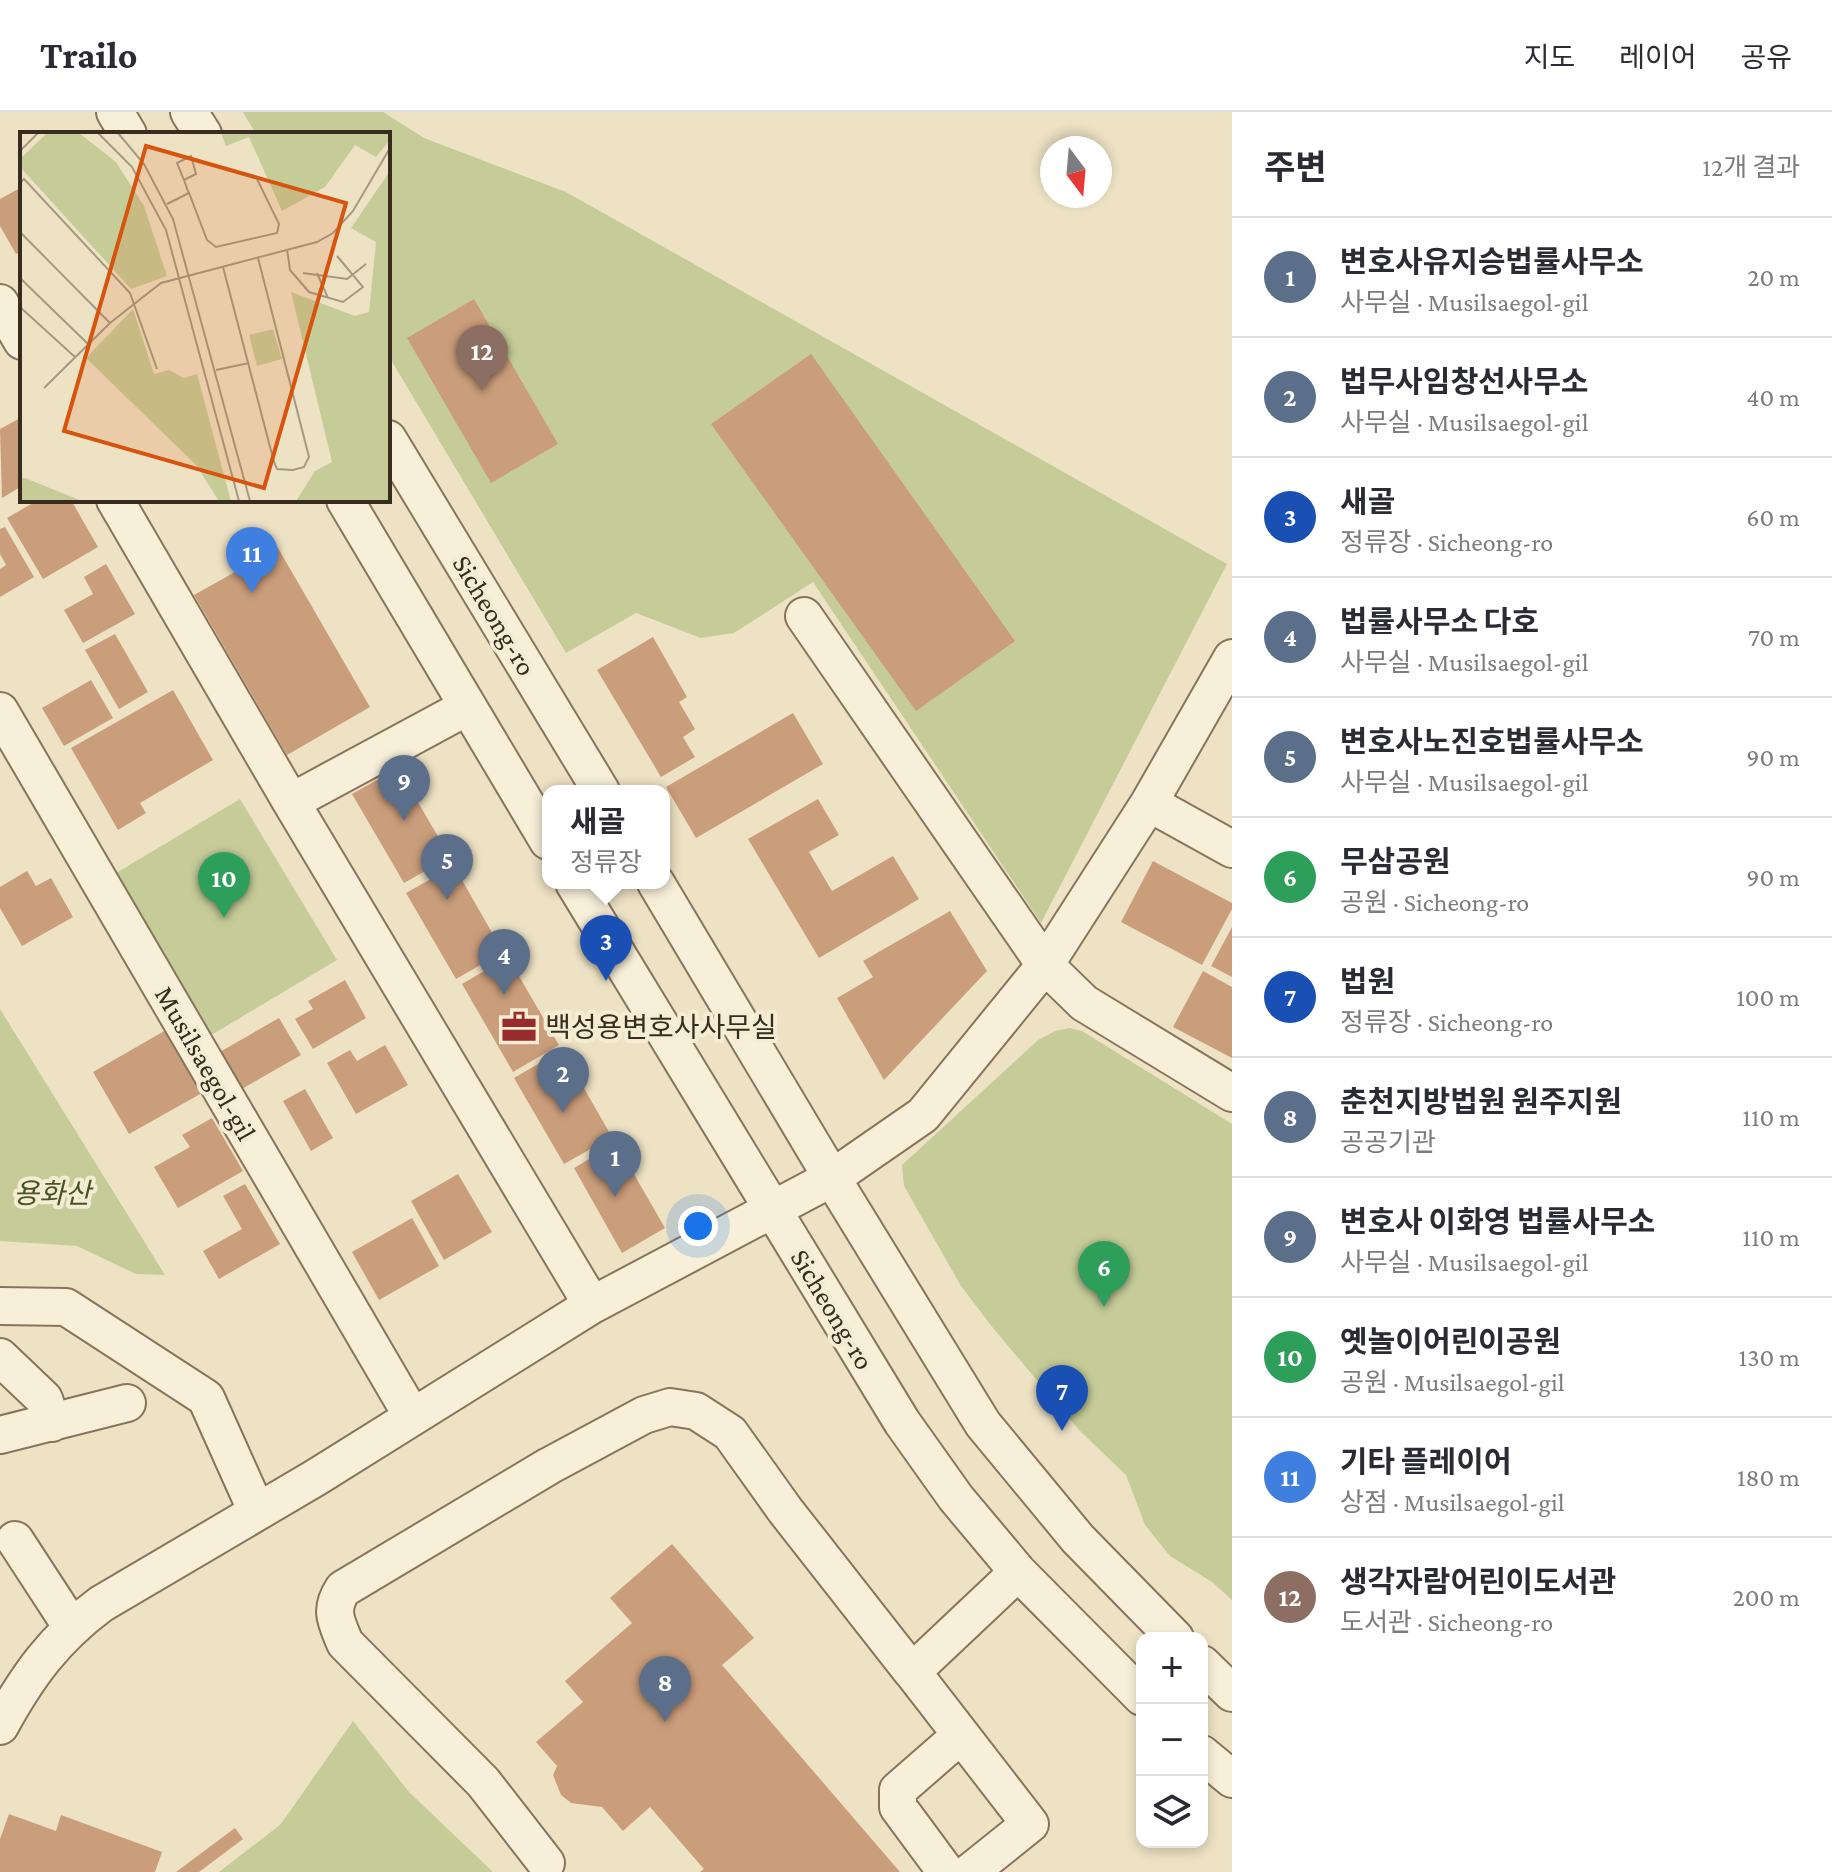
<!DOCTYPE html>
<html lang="ko">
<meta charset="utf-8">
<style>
body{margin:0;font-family:"Crimson Pro","Noto Sans KR",serif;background:#f7f7f7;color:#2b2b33}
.controls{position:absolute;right:24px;bottom:24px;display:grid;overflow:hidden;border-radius:16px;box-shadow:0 4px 12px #0003}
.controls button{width:72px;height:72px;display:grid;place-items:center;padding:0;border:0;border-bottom:2px solid #e1e1e2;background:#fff;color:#2b2b33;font:40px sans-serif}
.compass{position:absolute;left:1040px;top:24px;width:72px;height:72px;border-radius:50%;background:#fff;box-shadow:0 4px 12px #0003;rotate:164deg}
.you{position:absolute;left:698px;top:1114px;width:28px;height:28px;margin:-20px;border:6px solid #fff;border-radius:50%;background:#1a73e8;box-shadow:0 0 0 12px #1a73e833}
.badge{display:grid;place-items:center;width:52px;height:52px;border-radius:50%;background:#111827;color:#fff;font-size:26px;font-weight:700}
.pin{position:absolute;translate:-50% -66px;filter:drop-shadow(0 2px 4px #0008)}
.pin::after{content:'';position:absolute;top:42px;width:28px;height:24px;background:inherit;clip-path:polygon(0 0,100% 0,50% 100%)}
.popup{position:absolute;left:542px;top:673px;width:128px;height:104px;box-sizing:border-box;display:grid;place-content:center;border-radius:16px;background:#fff;filter:drop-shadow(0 2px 6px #0005);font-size:26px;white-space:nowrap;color:#7c7c81}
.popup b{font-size:30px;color:#2b2b33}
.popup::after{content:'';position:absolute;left:50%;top:100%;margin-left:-16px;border:16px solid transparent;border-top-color:#fff}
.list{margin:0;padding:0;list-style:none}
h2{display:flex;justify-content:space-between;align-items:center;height:104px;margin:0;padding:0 32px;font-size:34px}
h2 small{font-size:26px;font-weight:400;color:#7c7c81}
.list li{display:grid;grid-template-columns:52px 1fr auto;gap:24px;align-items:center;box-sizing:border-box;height:120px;padding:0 32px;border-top:2px solid #e1e1e2}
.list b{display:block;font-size:30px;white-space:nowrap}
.list p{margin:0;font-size:26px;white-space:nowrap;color:#7c7c81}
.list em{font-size:26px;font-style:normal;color:#7c7c81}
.icon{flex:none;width:44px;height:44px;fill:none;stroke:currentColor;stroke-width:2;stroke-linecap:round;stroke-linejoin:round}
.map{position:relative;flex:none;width:1232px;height:1760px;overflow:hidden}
header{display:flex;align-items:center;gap:48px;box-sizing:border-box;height:112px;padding:0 40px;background:#fff;border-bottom:2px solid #e1e1e2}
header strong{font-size:38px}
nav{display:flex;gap:44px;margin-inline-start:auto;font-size:28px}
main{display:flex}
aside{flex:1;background:#fff}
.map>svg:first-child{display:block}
.green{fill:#c5cc98}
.building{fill:#cb9e7b}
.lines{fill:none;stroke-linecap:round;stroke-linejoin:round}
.minor-casing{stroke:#88745b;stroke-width:40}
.minor{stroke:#f8efd8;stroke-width:36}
.labels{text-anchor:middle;stroke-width:8;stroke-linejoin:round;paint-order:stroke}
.street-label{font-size:28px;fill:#382c1f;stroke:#f5ecd4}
.poi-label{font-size:28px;fill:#382c1f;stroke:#f5ecd4;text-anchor:start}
.park-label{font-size:28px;font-style:italic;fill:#485425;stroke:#f5ecd4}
.inset-road{fill:none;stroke:#a59982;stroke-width:2}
.view{fill:#d6540e;fill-opacity:0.15;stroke:#d6540e;stroke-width:4}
.inset-edge{fill:none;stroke:#382c1f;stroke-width:4}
</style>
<header>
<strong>Trailo</strong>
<nav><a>지도</a><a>레이어</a><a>공유</a></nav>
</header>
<main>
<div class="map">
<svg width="1232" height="1760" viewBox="0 0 1232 1760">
<rect width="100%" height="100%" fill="#eee2c4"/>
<path class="green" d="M243 0H383L424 26 566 80 1227 452 1041 811 813 470 734 521 701 526 636 501 566 541 388 243V22H256Z
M240 687 337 848 208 925 111 764Z
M0 897 165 1163 136 1162 77 1134 0 1129Z
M1070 916 1082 919 1232 1012V1488L1212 1470 1170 1444 1145 1413 1126 1363 1079 1318 993 1216 961 1174 904 1074 902 1053 1038 928 1055 919Z
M353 1609 409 1680 493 1760H219L281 1712Z"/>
<path class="building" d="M22 75V139L16 142 0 114V87Z
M474 187 558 332 491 371 407 226Z
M811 242 1015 529 916 599 711 312Z
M22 305V374L2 386 0 317Z
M38 388H71L98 435 43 467 7 406Z
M5 415 34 465 0 485V457L6 453 0 442V417Z
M278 436 370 595 287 643 194 483Z
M106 452 135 502 83 531 64 498 93 482 84 465Z
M115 522 148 580 119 597 85 538Z
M653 525 687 585 679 590 695 617 683 625 695 645 661 665 597 558Z
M91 568 113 606 64 634 42 596Z
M173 578 213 648 140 691 146 701 118 718 71 636Z
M793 601 823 652 696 726 666 675Z
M398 656 450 745 404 771 352 682Z
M818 687 839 723 809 740 832 779 893 744 919 787 819 846 748 727Z
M1153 749 1232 791V797L1202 853 1121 810Z
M454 754 503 840 456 867 406 781Z
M27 759 36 774 51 766 73 805 22 834 0 796V775Z
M950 799 987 859 884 968 837 886 873 865 863 849Z
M1232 815V865L1211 854Z
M508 845 559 933 513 960 462 872Z
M1203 859 1232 875V946L1173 915Z
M345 868 366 906 313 937 295 907 313 897 308 889Z
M279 906 301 943 233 982 211 945Z
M166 918 202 981 129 1022 93 960Z
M385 933 408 973 356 1002 327 951 350 938 357 949Z
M562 938 612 1025 564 1052 514 966Z
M305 977 333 1026 311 1039 283 989Z
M212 1006 243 1059 178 1096 154 1055 190 1035 182 1023Z
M616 1031 665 1116 622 1141 574 1056Z
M458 1062 492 1120 444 1148 411 1089Z
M245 1072 280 1132 219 1167 203 1139 242 1117 223 1084Z
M412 1106 439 1154 379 1188 352 1140Z
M672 1432 754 1526 722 1553 900 1760H700L704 1757 650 1695 623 1719 602 1695 571 1691 561 1683 553 1663 557 1654 536 1630 583 1590 565 1569 632 1511 610 1486Z
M9 1702 56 1719 61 1703 162 1740 155 1760H0V1727Z
M235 1716 243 1727 199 1760H176Z"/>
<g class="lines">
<g class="minor-casing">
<path id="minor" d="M115 0 128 22
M189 0 203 22
M0 191 22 229
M388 327 601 679
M115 388 291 690 592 1193
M345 388 548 729
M804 504 1045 853 1084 891 1232 981
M0 599 412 1304
M291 690 467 595
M1149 691 1232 737
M574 771 902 1310 956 1386 1018 1460 1142 1585
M656 771 832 1066 983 1312 1078 1427 1175 1526
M0 1194 66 1195 206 1286 257 1400
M0 1245 44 1287 52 1311
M0 1323 127 1291
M15 1428 71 1514
M1202 1552 1232 1581
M907 1553 1030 1712 970 1760
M0 1614C28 1563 54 1527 101 1492L315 1366 592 1193 832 1066 923 1003 1045 853 1149 691 1232 546
M1202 1642 1232 1667
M546 1751 483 1670 345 1531C336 1509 329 1498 343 1477L549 1354 644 1303 670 1295 696 1299 730 1321 785 1398 912 1560 1018 1460
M946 1760 898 1695V1678L961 1623"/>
</g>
<use href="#minor" class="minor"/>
</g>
<defs>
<g id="office-bare" transform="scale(2.76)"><path d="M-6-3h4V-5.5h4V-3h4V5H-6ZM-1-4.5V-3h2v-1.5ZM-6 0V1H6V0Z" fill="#962d2c" stroke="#f5ecd4" stroke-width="2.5" paint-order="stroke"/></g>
</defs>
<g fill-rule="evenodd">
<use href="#office-bare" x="519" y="915"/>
</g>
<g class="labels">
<g class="street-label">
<text transform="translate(495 503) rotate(59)" y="10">Sicheong-ro</text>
<text transform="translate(206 951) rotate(60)" y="10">Musilsaegol-gil</text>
<text transform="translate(833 1197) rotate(59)" y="10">Sicheong-ro</text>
</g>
<g class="poi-label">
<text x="545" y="925">백성용변호사사무실</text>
</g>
<g class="park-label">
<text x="52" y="1091">용화산</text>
</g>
</g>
<g transform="translate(20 20)">
<rect width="370" height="370" fill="#eee2c4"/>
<path d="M27 1H59L96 30 124 74 147 144 111 157 0 35V27ZM201 1H370V8L356 25 335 13 305 55 262 79 229 5 206 14ZM370 39V369H276L295 339 312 330 271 160 335 184 349 180 356 110 331 96ZM113 177 134 242 149 238 164 246 177 242 211 369H199L176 333 66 226ZM253 197 262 227 237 234 229 203ZM0 346H5L62 369H0Z" fill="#c5cc98"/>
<path class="inset-road" d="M78 1 112 35 146 98 219 369M98 1 124 32 153 87 230 369M0 19 18 1M164 48 176 42 171 24 157 31 164 48 169 62M0 51 4 47 110 161 137 237M147 72 169 61 187 108 196 115 257 101 259 92 237 47M0 100 90 191M267 117 270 138 289 160 323 170 343 155 317 124M203 135 254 330 257 337 273 338 284 335 289 325 238 126M283 141 327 147 346 132M297 141 308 166M0 146 68 212M0 175 55 225M196 238 229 231M24 256 90 191 141 151 297 110 313 101 333 79 370 16"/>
<path class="view" d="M126 14 326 71 244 356 44 299Z"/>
<rect width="370" height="370" class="inset-edge"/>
</g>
</svg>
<div class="controls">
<button>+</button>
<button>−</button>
<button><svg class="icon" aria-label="layers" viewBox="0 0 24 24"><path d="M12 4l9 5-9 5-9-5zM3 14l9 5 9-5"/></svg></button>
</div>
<svg class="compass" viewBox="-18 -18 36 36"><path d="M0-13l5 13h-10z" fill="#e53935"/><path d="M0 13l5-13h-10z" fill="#7c7c81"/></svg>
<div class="you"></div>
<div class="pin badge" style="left:615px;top:1085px;background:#5c6f8a">1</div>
<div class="pin badge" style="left:563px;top:1001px;background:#5c6f8a">2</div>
<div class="pin badge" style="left:606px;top:869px;background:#1a4fb4">3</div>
<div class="popup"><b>새골</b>정류장</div>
<div class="pin badge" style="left:504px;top:883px;background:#5c6f8a">4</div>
<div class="pin badge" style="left:447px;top:788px;background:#5c6f8a">5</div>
<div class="pin badge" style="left:1104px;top:1195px;background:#2e9e5b">6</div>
<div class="pin badge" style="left:1062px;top:1319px;background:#1a4fb4">7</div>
<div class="pin badge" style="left:665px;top:1610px;background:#5c6f8a">8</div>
<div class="pin badge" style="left:404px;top:709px;background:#5c6f8a">9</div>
<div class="pin badge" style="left:224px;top:806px;background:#2e9e5b">10</div>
<div class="pin badge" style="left:252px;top:481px;background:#3f7fe0">11</div>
<div class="pin badge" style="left:482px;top:279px;background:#8d6e63">12</div>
</div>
<aside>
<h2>주변<small>12개 결과</small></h2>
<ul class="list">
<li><span class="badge" style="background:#5c6f8a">1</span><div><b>변호사유지승법률사무소</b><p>사무실 · Musilsaegol-gil</p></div><em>20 m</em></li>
<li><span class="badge" style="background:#5c6f8a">2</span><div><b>법무사임창선사무소</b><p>사무실 · Musilsaegol-gil</p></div><em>40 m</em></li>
<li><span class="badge" style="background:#1a4fb4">3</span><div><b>새골</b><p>정류장 · Sicheong-ro</p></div><em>60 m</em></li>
<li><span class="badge" style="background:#5c6f8a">4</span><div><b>법률사무소 다호</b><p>사무실 · Musilsaegol-gil</p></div><em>70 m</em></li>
<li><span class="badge" style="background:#5c6f8a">5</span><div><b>변호사노진호법률사무소</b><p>사무실 · Musilsaegol-gil</p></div><em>90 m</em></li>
<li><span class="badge" style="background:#2e9e5b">6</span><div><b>무삼공원</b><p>공원 · Sicheong-ro</p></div><em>90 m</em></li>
<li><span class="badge" style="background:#1a4fb4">7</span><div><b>법원</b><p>정류장 · Sicheong-ro</p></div><em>100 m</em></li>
<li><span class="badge" style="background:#5c6f8a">8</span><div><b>춘천지방법원 원주지원</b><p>공공기관</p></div><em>110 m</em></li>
<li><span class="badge" style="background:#5c6f8a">9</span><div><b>변호사 이화영 법률사무소</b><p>사무실 · Musilsaegol-gil</p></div><em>110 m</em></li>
<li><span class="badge" style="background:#2e9e5b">10</span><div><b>옛놀이어린이공원</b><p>공원 · Musilsaegol-gil</p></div><em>130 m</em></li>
<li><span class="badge" style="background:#3f7fe0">11</span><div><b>기타 플레이어</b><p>상점 · Musilsaegol-gil</p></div><em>180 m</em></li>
<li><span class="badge" style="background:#8d6e63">12</span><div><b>생각자람어린이도서관</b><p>도서관 · Sicheong-ro</p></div><em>200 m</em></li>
</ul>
</aside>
</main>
